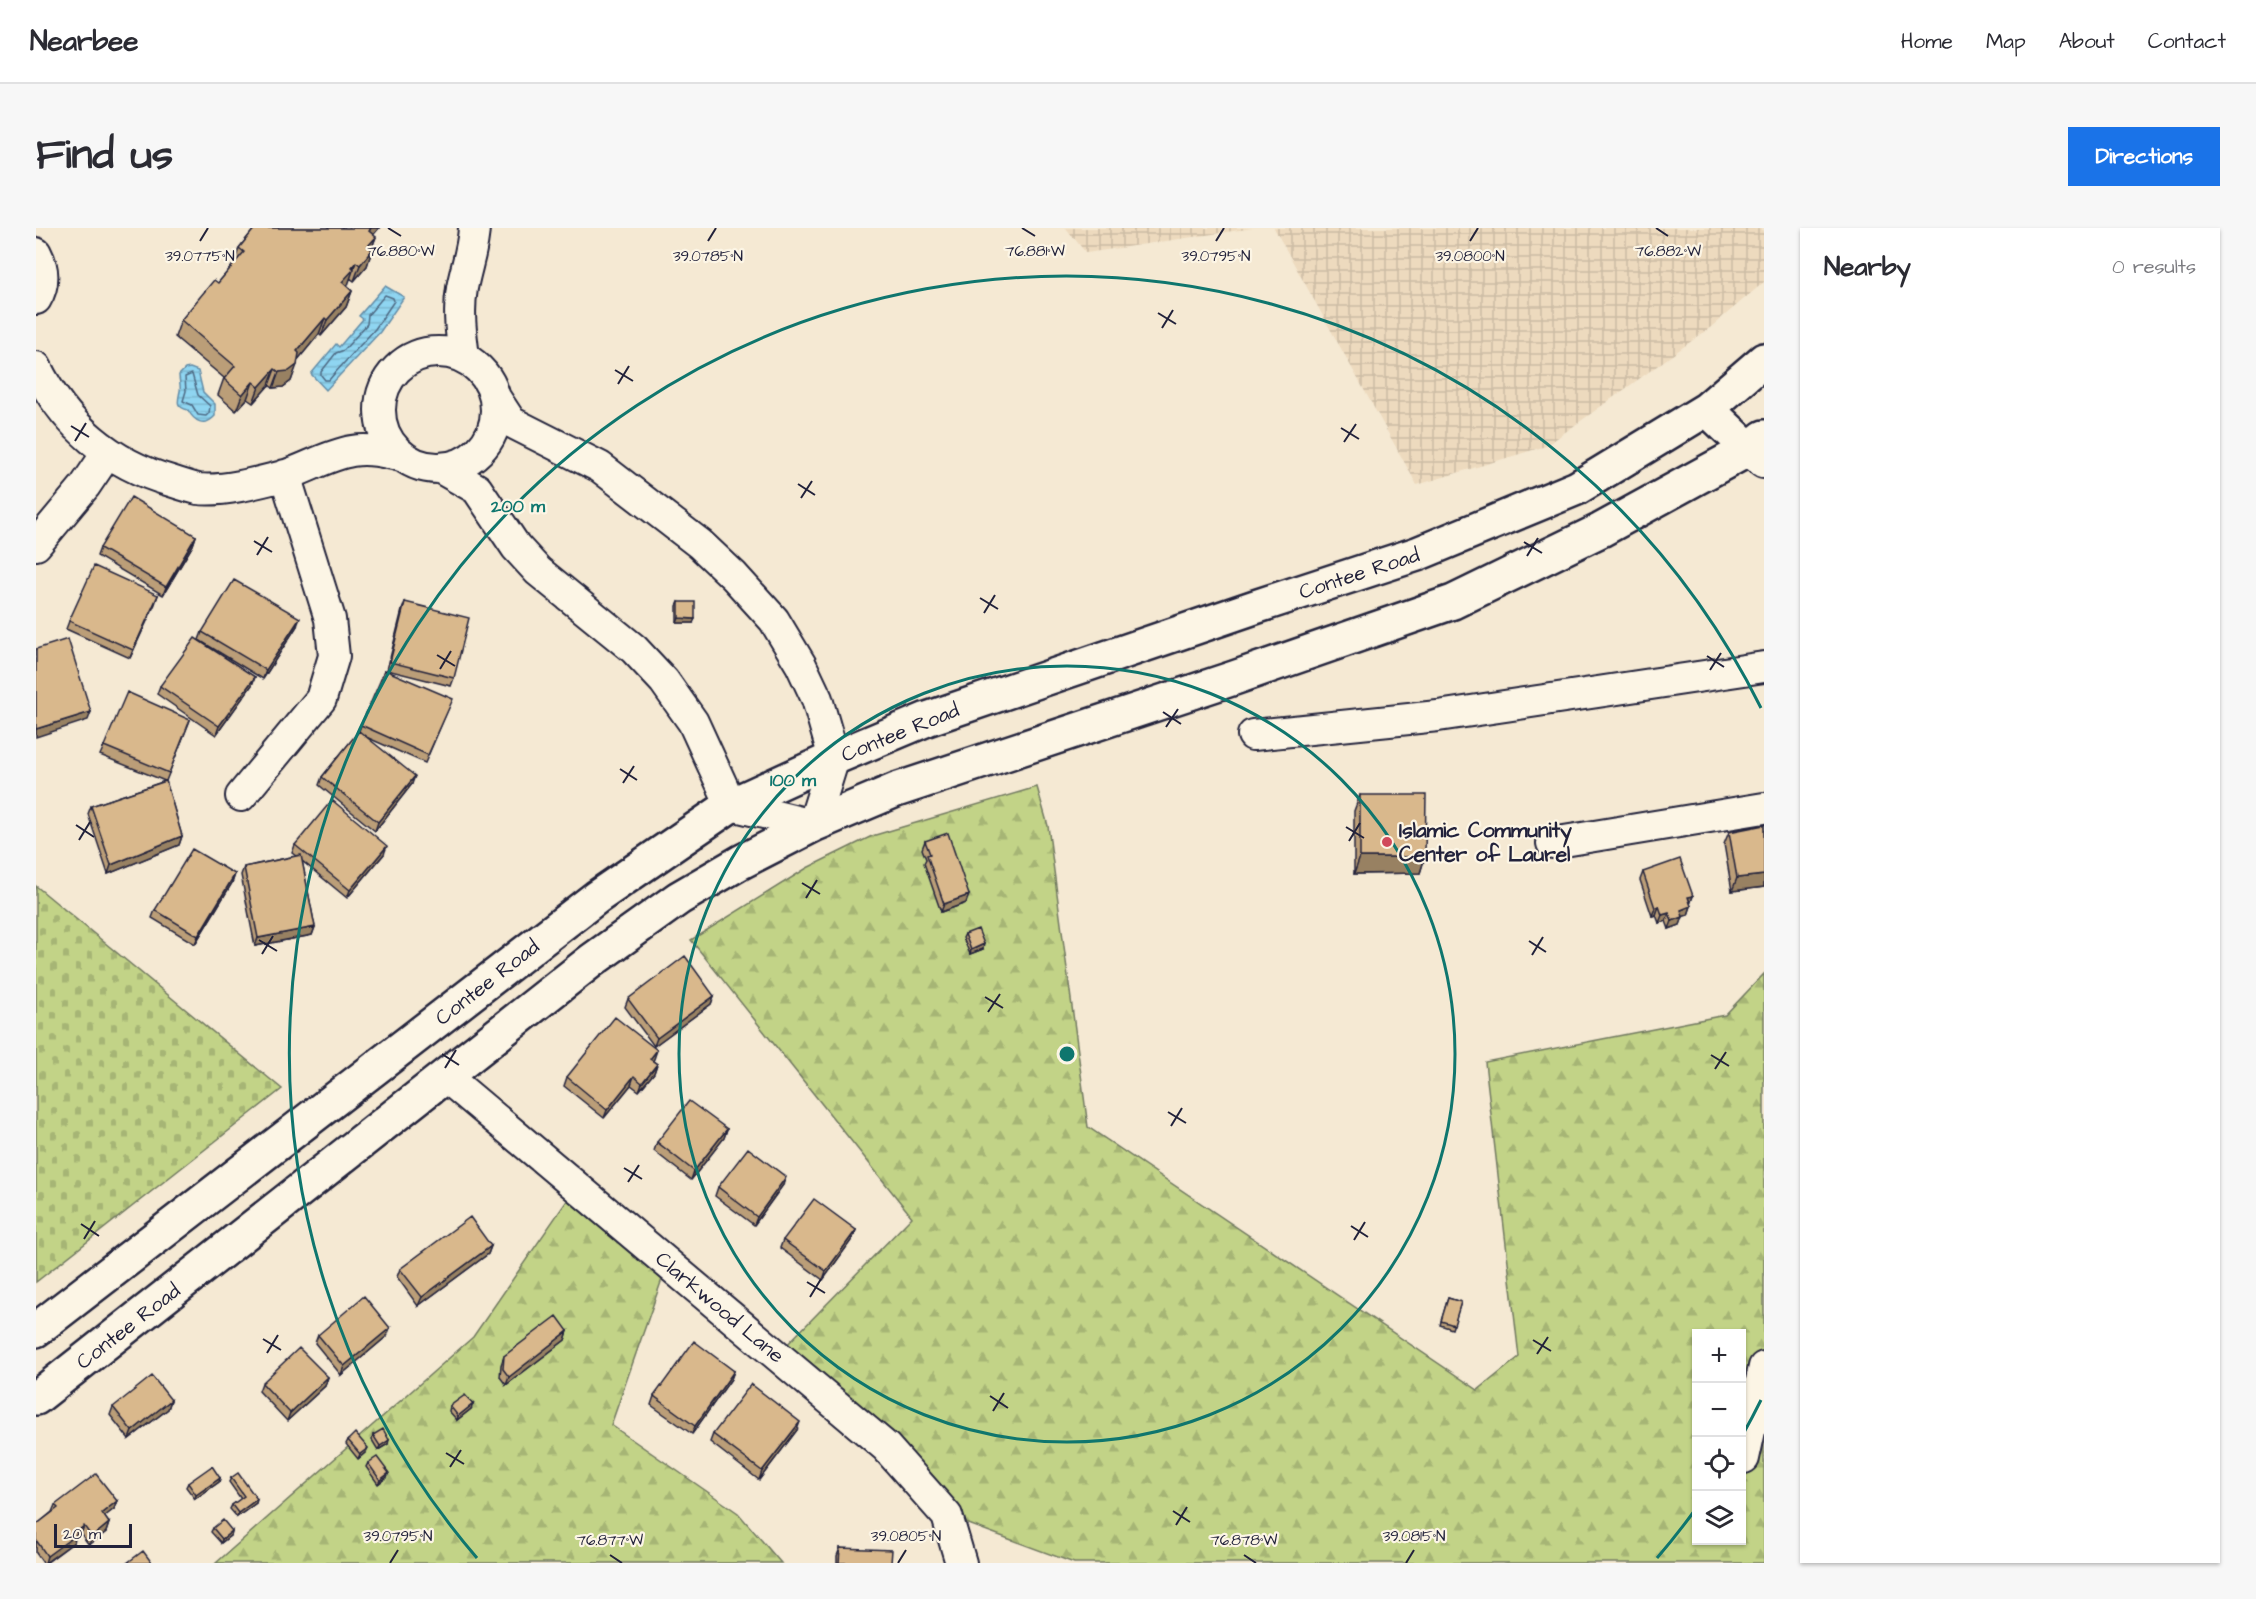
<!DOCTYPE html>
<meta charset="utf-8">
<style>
body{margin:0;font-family:"Architects Daughter",sans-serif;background:#f7f7f7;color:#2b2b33}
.controls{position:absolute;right:18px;bottom:18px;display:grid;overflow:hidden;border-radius:0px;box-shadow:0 2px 4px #0004}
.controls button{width:54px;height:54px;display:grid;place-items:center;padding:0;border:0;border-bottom:2px solid #e1e1e2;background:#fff;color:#2b2b33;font:30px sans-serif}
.scale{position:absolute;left:18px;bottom:15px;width:78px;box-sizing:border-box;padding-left:6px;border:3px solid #22223b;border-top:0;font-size:16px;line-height:21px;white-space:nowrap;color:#22223b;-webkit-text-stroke:4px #fcf5e5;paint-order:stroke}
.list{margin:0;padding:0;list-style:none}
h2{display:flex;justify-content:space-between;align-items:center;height:78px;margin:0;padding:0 24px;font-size:26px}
h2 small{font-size:20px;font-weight:400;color:#7c7c81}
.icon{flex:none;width:33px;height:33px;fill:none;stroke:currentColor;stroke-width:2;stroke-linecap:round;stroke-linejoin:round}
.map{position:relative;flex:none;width:1728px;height:1335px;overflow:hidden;border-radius:0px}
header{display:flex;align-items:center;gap:36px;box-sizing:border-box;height:84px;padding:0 30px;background:#fff;border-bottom:2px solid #e1e1e2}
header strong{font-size:28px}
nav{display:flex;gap:33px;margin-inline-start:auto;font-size:21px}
.intro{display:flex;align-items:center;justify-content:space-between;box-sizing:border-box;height:144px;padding:0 36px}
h1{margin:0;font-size:42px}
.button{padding:15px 27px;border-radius:0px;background:#1a73e8;color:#fff;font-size:21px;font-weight:700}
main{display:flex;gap:36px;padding:0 36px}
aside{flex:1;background:#fff;border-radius:0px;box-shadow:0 2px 4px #0004}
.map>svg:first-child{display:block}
.industrial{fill:url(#industrial-grid)}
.forest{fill:url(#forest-firs);stroke:#727a61;stroke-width:1.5;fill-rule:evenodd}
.cemetery{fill:url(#cemetery-stones);stroke:#727a61;stroke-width:1.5}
.water{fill:url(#water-rules);stroke:#638da8;stroke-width:1.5}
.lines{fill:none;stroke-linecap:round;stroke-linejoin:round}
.shore{stroke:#4e6a84;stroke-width:1.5}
.minor-casing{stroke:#22223b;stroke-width:34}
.tertiary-casing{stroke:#22223b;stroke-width:38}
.minor{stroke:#fcf5e5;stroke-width:30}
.tertiary{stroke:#fcf5e5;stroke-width:33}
.wall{fill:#bb9e78;stroke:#22223b;stroke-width:1.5}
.shaded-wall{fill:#988162;stroke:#22223b;stroke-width:1.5}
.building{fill:#d9b88c;stroke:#22223b;stroke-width:1.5}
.ticks{fill:none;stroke:#22223b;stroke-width:2}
.ring{fill:none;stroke:#0f766e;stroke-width:3}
.poi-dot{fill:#d1495b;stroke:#fcf5e5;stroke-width:2}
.labels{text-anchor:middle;stroke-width:4.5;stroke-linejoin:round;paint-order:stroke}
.street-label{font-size:21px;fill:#22223b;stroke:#fcf5e5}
.poi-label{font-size:21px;font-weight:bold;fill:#22223b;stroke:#fcf5e5;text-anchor:start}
.ticks-label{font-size:15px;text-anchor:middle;fill:#22223b;stroke:#fcf5e5;stroke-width:4.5;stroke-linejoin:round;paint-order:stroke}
.centre{fill:#0f766e;stroke:#fcf5e5;stroke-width:3}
.ring-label{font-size:18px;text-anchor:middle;font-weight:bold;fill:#0f766e;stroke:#fcf5e5;stroke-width:4.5;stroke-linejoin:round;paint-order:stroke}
</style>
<header>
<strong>Nearbee</strong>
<nav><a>Home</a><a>Map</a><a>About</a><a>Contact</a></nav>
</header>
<div class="intro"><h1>Find us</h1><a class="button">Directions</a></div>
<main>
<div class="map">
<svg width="1728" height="1335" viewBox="0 0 1728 1335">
<defs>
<pattern id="industrial-grid" width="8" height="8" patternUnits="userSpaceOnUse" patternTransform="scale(1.5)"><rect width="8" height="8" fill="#eddabe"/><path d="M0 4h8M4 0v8" fill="none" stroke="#cbbba4"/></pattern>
<pattern id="forest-firs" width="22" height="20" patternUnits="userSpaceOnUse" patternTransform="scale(1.5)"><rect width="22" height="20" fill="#c2d387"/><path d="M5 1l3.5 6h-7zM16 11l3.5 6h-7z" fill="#a6b575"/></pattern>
<pattern id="cemetery-stones" width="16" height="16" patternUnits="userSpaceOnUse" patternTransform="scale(1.5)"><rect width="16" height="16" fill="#c2d387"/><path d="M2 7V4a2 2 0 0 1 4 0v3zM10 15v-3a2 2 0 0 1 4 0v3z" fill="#a6b575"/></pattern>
<pattern id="water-rules" width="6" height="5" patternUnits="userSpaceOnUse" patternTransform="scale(1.5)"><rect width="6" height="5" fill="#8fd5f1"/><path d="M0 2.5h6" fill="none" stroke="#7bb7d0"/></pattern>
</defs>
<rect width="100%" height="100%" fill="#f5e9d3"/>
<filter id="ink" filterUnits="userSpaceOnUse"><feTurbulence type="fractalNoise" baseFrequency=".0167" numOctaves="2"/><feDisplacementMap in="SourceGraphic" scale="12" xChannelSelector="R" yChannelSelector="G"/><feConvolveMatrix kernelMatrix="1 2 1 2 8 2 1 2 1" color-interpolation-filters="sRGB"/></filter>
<g filter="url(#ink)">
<path class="industrial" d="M1030 0H1217L1050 25Z
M1238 0H1725L1728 5V54L1675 99 1510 218 1381 257Z"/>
<path class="forest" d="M1001 559 1012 598 1052 899 1442 1162 1483 1129 1449 834 1689 787 1728 746V1335H1038L911 1288 741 1127 876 989 655 712 771 640 836 608ZM1660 1106H1706V1312H1660Z
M541 958 632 1034 575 1197 702 1285 745 1335H180L437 1109Z"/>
<path class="cemetery" d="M0 658 246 861 0 1054Z"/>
<path class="water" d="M349 58 368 69 344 104 290 162 275 146 300 116 303 119 327 91 323 88Z
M154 140 162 143 167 164 179 176V188C168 200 158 193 152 182 139 179 142 173 144 163 145 158 143 152 143 147L149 141Z"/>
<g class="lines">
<path class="shore" d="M349 67 357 70 358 73 339 101 298 146 293 152H289L285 147V144L300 125 308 122 331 96 332 87Z
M156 146 162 167 174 178 173 185 170 188 162 187 156 177 147 173 150 163 149 149Z"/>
<g class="minor-casing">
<path id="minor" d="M0 25C8 40 9 56 0 71
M344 182a58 58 0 1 1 116 0a58 58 0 1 1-116 0Z
M428 129C425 106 422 83 426 60 430 39 437 21 438 0
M0 139C28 196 74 236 135 253 144 256 153 259 162 261 186 264 224 254 247 248 270 241 292 227 316 223 332 220 349 224 365 228
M406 241 441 261 480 319 502 343 598 421 628 453 657 494 695 577 777 597 798 530 781 471 765 437 738 392 698 348 664 316 564 239 475 194 460 171
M0 317 49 258 72 224
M1217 507 1402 488 1728 439
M205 568 285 471 298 428 294 391 249 247
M1516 615 1728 580
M410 849 850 1219 911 1288 925 1335
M1708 1230 1728 1139"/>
</g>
<g class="tertiary-casing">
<path id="tertiary" d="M1671 181 1713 221 1728 233
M0 1102 561 669 695 577 798 530 891 491 1219 379 1381 326 1541 260 1671 181 1728 132
M0 1170 555 733 643 670 705 634 777 597 860 562 1198 450 1417 374 1565 302 1713 221 1728 209"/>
</g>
<use href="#minor" class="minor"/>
<use href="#tertiary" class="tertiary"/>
</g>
<path class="wall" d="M219 0H343L337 7 340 9 335 21 336 22 331 38 318 53 314 50 311 58 316 63 310 79 285 108 283 106 262 131 255 153 247 159 237 160 233 157 217 175 211 171 200 183 182 167 188 150 139 109 145 92 182 55 198 36 203 20Z
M160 308 157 317 127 367 61 328 64 320Z
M122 367 94 430 30 401 33 393Z
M369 374 418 450 415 458 351 442 366 382Z
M643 374 657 395H641V378Z
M261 398 227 451 163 412 166 404Z
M219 449 216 457 180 507 121 466 124 458Z
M413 479 389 535 330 509 376 556 339 603 283 557 286 549 323 503 325 497Z
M154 492 130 553 146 608 143 617 72 646 52 586 55 578 129 553 64 527 68 518Z
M1324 567 1389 629 1384 645 1318 646V583Z
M1728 597V659L1696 663 1688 616 1693 604Z
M889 613 930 675 905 684 888 635 890 631 886 621Z
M259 617 348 626 311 670 266 633 279 699 276 707 219 718 205 647 208 639 260 628 256 625Z
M1607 644 1657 668 1654 676 1655 678 1652 687 1647 688 1644 697 1633 701 1630 693 1623 695 1620 687 1616 688 1604 652Z
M199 646 196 655 159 716 116 690 119 682Z
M929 706 947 721 934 726 927 710Z
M678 768 675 776 618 818 589 779 592 771Z
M621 822 616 832 621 836 618 845 603 863 595 857 568 890 528 858 531 849Z
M691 901 688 910 655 952 618 923 621 914Z
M747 957 718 997 679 968 682 959Z
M820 1002 817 1010 787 1052 744 1020 747 1012Z
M455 1018 452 1026 382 1078 361 1049 364 1041Z
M1412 1070 1425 1074 1416 1101 1404 1097Z
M532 1103 529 1112 470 1157 464 1149 465 1137 468 1128Z
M282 1107 351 1108 305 1147 279 1115Z
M698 1143 695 1151 656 1206 615 1177 618 1168Z
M292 1149 289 1158 251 1193 223 1163 226 1155Z
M135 1172 132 1181 93 1211 74 1187 77 1179Z
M414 1178 435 1181 421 1192 413 1183Z
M761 1202 723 1252 674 1214 677 1206Z
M337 1207 352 1216 342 1222 336 1212Z
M312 1212 330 1224 322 1231 310 1216Z
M332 1235 351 1249 342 1256 330 1239Z
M184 1250 183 1254 159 1271 150 1259 152 1255Z
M195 1250 221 1271 220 1275 201 1289 194 1281 196 1277 205 1271 193 1254Z
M19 1277 78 1281 68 1288 73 1295 70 1304 53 1317 45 1306 39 1310 38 1314 10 1335H7L0 1325V1297L16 1284Z
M177 1300 196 1303 195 1307 185 1315 175 1304Z
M804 1320 855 1335H801V1328Z"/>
<path class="shaded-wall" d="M335 0H343L327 19 333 3Z
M340 9 334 25 332 18Z
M336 22 331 38 318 53 324 37Z
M320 34 312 57 301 70 306 54Z
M316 63 310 79 285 108 291 92Z
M289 90 283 106 256 139 261 123Z
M261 137 255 153 247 159 237 160 243 144Z
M239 141 233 157 217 175 223 159Z
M217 154 211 171 200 183 206 167Z
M160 308 157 317 127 367 130 359Z
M122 367 119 376 94 430 97 422Z
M264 390 261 398 227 451 230 442Z
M643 390 659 391 657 395H641Z
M219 449 216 457 180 507 183 498Z
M55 484 52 492 0 509V501Z
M379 548 376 556 339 603 342 594Z
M146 608 143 617 72 646 75 637Z
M351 618 348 626 311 670 314 662Z
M1324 629H1389L1384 645 1318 646Z
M199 646 196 655 159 716 162 708Z
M1728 647V659L1696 663 1701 650Z
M933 667 930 675 905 684 908 676Z
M1657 668 1654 676 1652 669Z
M1623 678 1620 687 1616 688 1619 680Z
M1655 678 1652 687 1642 690 1645 682Z
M1633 685 1630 693 1623 695 1626 687Z
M1647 689 1644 697 1633 701 1636 693Z
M279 699 276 707 219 718 222 710Z
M948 716 947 721 934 726 935 722Z
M678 768 675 776 618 818 621 810Z
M621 822 618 831 611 839 614 831Z
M621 836 618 845 603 863 606 855Z
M598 848 595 857 568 890 571 882Z
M691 901 688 910 655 952 658 943Z
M750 949 747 957 718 997 721 989Z
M820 1002 817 1010 787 1052 790 1043Z
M455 1018 452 1026 382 1078 386 1069Z
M354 1100 351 1108 305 1147 308 1138Z
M532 1103 529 1112 470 1157 473 1149Z
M698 1143 695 1151 656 1206 659 1198Z
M292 1149 289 1158 251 1193 254 1185Z
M135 1172 132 1181 93 1211 96 1203Z
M437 1176 435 1181 421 1192 422 1188Z
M764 1194 761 1202 723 1252 726 1243Z
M353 1212 352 1216 342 1222 344 1218Z
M332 1220 330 1224 322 1231 324 1226Z
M353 1245 351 1249 342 1256 344 1252Z
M184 1250 183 1254 159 1271 160 1267Z
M221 1271 220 1275 201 1289 202 1285Z
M81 1273 78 1281 63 1293 66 1285Z
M73 1295 70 1304 53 1317 56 1309Z
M48 1298 45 1306 39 1310 38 1314 9 1335 11 1328Z
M196 1303 195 1307 185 1315 186 1311Z"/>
<path class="building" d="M219 0H335L333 3 340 9 332 18 336 22 324 37 320 34 316 39 318 41 306 54 316 63 291 92 289 90 261 123 263 125 261 137 253 143 243 144 239 141 223 159 217 154 206 167 188 151 199 138 145 92 178 52 182 55 208 24 203 20Z
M95 269 160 308 130 359 64 320Z
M58 338 122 367 97 422 33 393Z
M198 352 264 390 230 442 166 404Z
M369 374 433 390 418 450 354 434Z
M643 374H659V391L643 390Z
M159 410 219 449 183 498 124 458Z
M32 411 55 484 0 501V421Z
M349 442 417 471 392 527 325 497Z
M91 464 154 492 133 545 68 518Z
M323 503 379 548 342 594 286 549Z
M130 553 146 608 75 637 55 578Z
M1324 567H1390L1389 629H1324Z
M296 572 351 618 314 662 259 617Z
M1728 597V647L1701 650 1693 604Z
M912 605 933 667 908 676 891 627 894 626 889 613Z
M156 621 199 646 162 708 119 682Z
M265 627 279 699 222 710 208 639Z
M1644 631 1657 668 1652 669 1655 678 1645 682 1647 689 1636 693 1633 685 1626 687 1623 678 1619 680 1607 644Z
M942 701 948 716 935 722 929 706Z
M649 728 678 768 621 810 592 771Z
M579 789 621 822 614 831 621 836 606 855 598 848 571 882 531 849Z
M653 873 691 901 658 943 621 914Z
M712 920 750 949 721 989 682 959Z
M778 971 820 1002 790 1043 747 1012Z
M434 989 455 1018 386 1069 364 1041Z
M328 1068 354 1100 308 1138 282 1107Z
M1412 1070 1425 1074 1418 1097 1405 1093Z
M521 1088 532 1103 473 1149 467 1141 468 1128Z
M658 1113 698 1143 659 1198 618 1168Z
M263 1120 292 1149 254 1185 226 1155Z
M116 1148 135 1172 96 1203 77 1179Z
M715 1156 764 1194 726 1243 677 1206Z
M429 1167 437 1176 422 1188 414 1178Z
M347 1201 353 1212 344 1218 337 1207Z
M319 1205 332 1220 324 1226 312 1212Z
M341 1229 353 1245 344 1252 332 1235Z
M176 1238 184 1250 160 1267 152 1255Z
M202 1245 221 1271 202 1285 196 1277 208 1268 195 1250Z
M60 1246 81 1273 66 1285 73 1295 56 1309 48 1298 40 1304 41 1306 11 1328 0 1312V1297L22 1280 19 1277Z
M187 1292 196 1303 186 1311 177 1300Z
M804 1320 856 1322 855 1335H803Z
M107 1323 116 1335H91Z"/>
</g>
<path class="ticks" d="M352 0 365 8M986 0 999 8M1620 0 1632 8M164 13 172 0M672 13 680 0M1180 13 1188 0M1434 13 1442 0M1122 85 1140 96M1126 100 1137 82M579 142 597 153M582 156 593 138M35 198 53 209M1305 200 1323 211M39 213 50 195M1308 214 1320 196M762 256 779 267M765 270 776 253M218 313 236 324M1488 314 1506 325M221 327 232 309M1491 328 1502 310M944 370 962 381M948 385 959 367M401 427 419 438M1671 428 1688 439M404 441 415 423M1674 442 1685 425M1127 484 1145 496M1130 499 1142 481M584 541 601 552M587 555 598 538M40 597 58 609M1310 599 1328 610M43 612 54 594M1313 613 1324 595M766 655 784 666M770 670 781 652M223 712 241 723M1493 713 1510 724M226 726 237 708M1496 727 1507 709M949 769 967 780M952 784 964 766M406 826 423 837M1675 827 1693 838M409 840 420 822M1679 841 1690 824M1132 884 1150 895M1135 898 1146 880M588 940 606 951M592 954 603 937M45 996 63 1008M1315 998 1332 1009M48 1011 59 993M1318 1012 1329 994M771 1054 789 1065M774 1069 785 1051M227 1111 245 1122M1497 1112 1515 1123M231 1125 242 1107M1501 1126 1512 1109M954 1168 972 1180M957 1183 968 1165M410 1225 428 1236M414 1239 425 1222M1137 1283 1154 1294M1140 1297 1151 1279M574 1327 586 1335M1208 1327 1220 1335M354 1335 362 1322M862 1335 870 1322M1370 1335 1378 1322"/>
<g class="ring">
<circle cx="1031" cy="826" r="388"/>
<path d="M1725 1172A776 776 0 0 1 1706 1208M1659 1282A776 776 0 0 1 1621 1330M441 1330A776 776 0 1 1 1725 480"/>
</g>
<circle class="poi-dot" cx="1351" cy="614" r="6"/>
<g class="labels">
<g class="street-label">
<text transform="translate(1323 345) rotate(-18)" y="7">Contee Road</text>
<text transform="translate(864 504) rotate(-22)" y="7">Contee Road</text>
<text transform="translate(451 754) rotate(-38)" y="7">Contee Road</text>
<text transform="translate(684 1079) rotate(40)" y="7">Clarkwood Lane</text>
<text transform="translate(92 1098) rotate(-38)" y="7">Contee Road</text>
</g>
<g class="poi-label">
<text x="1363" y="609">Islamic Community<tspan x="1363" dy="24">Center of Laurel</tspan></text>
</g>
</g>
<g class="ticks-label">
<text x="1632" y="28">76.882°W</text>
<text x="365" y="28">76.880°W</text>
<text x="999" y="28">76.881°W</text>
<text x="164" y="33">39.0775°N</text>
<text x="672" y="33">39.0785°N</text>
<text x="1180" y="33">39.0795°N</text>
<text x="1434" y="33">39.0800°N</text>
<text x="362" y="1313">39.0795°N</text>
<text x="870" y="1313">39.0805°N</text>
<text x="1378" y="1313">39.0815°N</text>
<text x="574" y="1317">76.877°W</text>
<text x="1208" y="1317">76.878°W</text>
</g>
<circle cx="1031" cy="826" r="9" class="centre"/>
<g class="ring-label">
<text x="482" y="284">200 m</text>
<text x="757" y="558">100 m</text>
</g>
</svg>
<div class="controls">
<button>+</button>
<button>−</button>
<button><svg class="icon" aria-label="locate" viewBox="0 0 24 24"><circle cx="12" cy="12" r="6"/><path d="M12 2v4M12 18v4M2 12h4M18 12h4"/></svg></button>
<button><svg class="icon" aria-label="layers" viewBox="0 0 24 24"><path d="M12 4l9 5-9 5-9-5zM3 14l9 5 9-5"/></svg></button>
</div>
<div class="scale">20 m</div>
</div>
<aside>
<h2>Nearby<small>0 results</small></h2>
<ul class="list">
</ul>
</aside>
</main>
